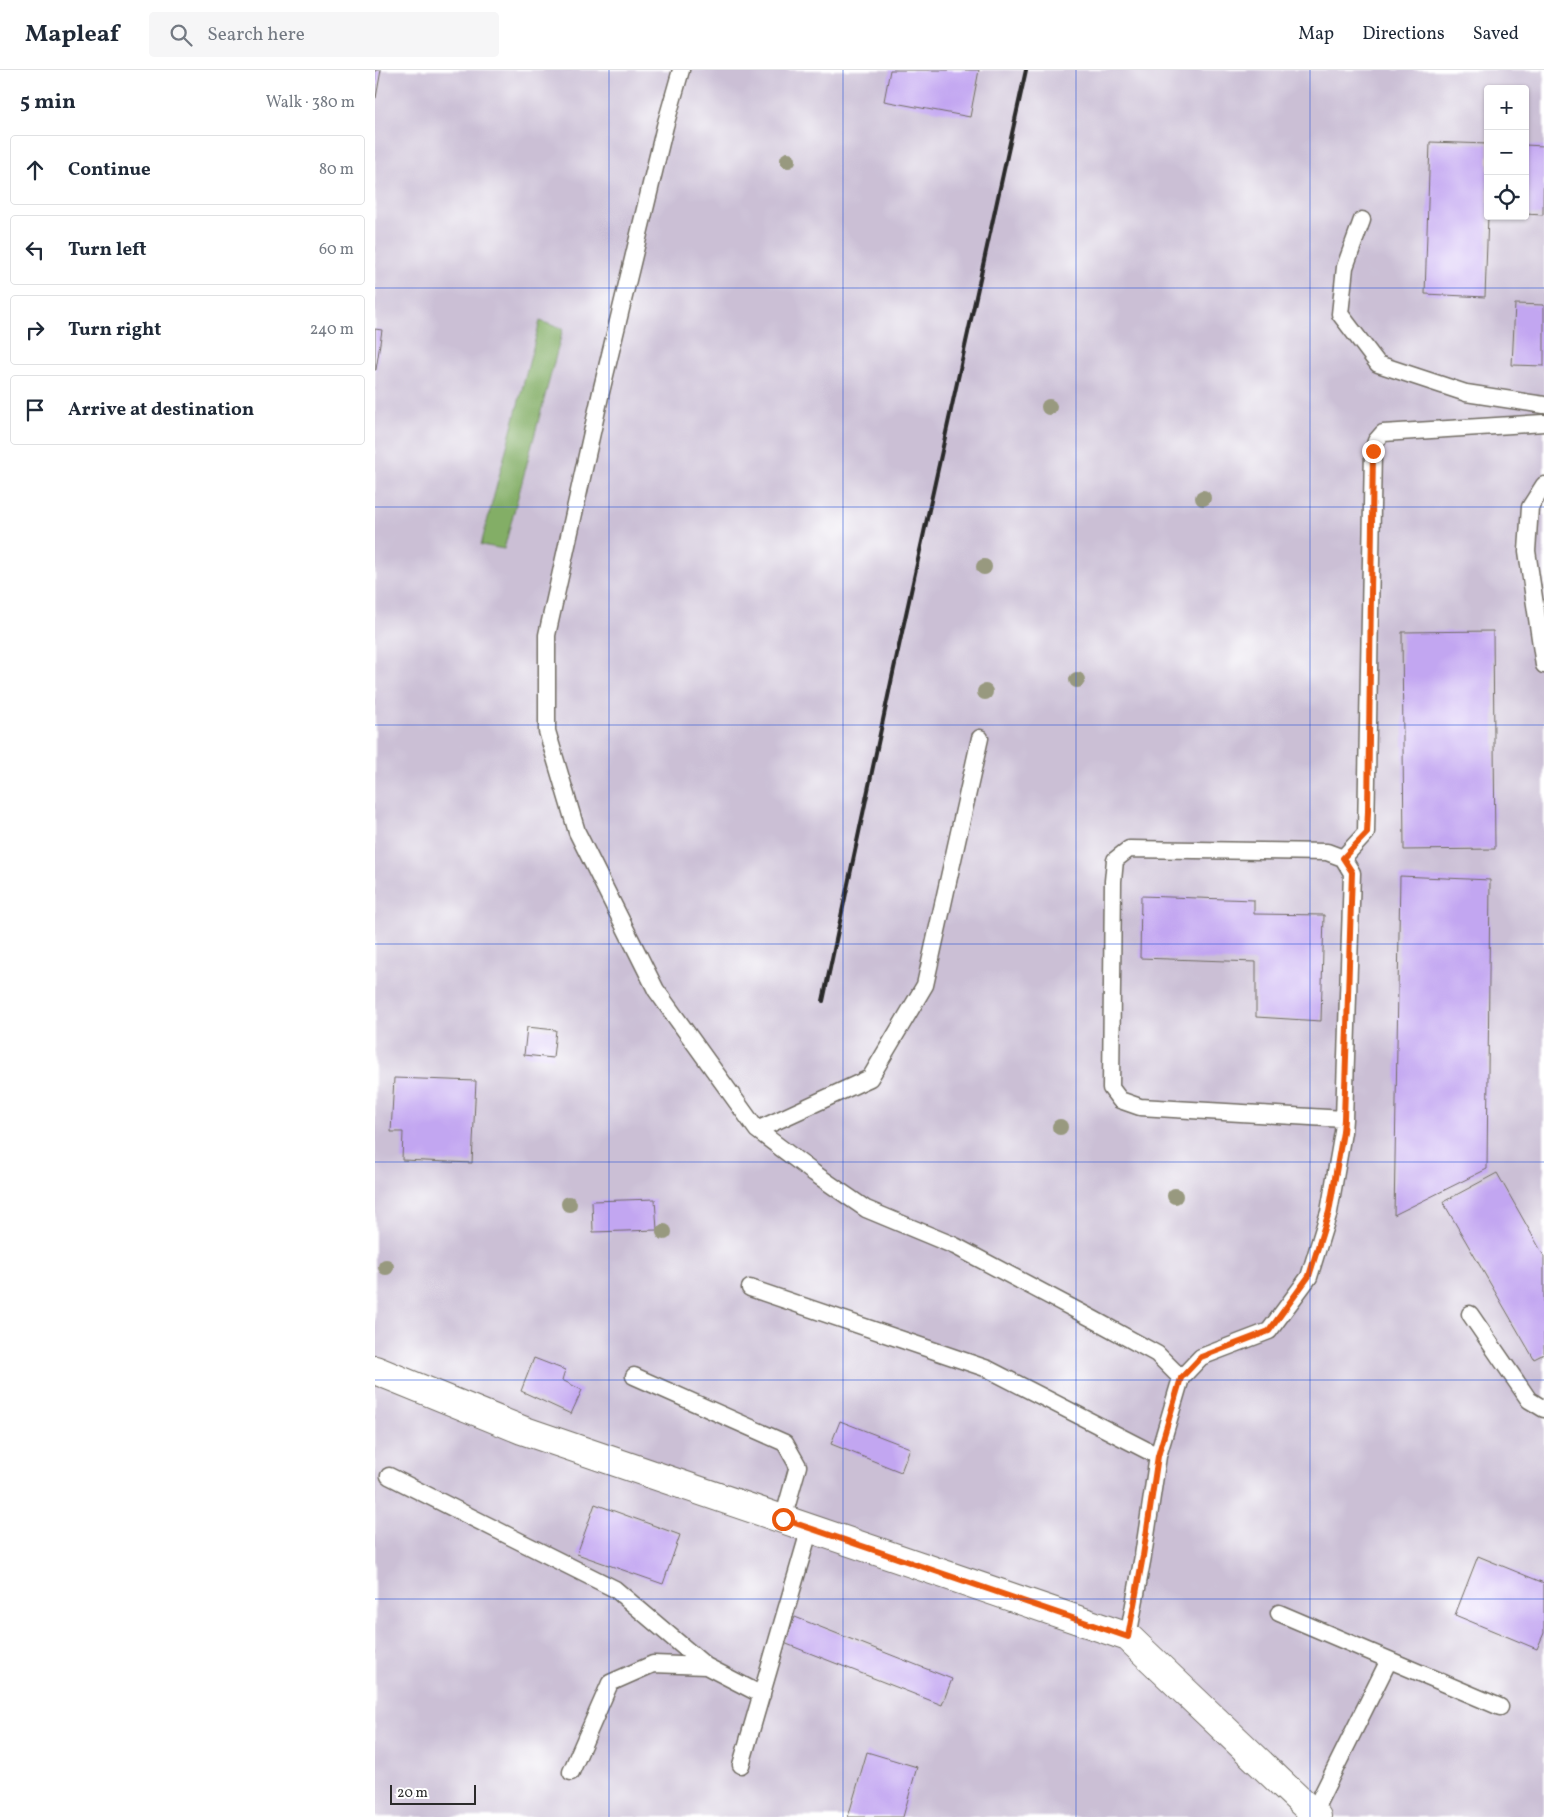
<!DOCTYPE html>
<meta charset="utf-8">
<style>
body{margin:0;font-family:Vollkorn,serif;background:#f6f6f7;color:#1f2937}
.controls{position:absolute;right:15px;top:15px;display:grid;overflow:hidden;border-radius:5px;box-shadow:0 1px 4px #0004}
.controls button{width:45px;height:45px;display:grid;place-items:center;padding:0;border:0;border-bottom:1px solid #e0e1e3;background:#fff;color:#1f2937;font:25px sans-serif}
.scale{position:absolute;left:15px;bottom:12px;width:86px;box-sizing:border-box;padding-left:5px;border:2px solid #2b2b2b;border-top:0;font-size:14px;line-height:18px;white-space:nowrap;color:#2b2b2b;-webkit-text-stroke:4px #fff;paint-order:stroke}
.stop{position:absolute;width:15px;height:15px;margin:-11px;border:4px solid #ea580c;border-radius:50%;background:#fff}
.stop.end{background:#ea580c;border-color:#fff;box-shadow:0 1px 5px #0008}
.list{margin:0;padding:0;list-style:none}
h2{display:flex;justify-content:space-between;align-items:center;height:65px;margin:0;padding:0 20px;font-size:21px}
h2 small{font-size:16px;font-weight:400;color:#747a83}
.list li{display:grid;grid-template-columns:32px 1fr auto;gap:15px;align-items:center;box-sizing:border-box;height:70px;margin:0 10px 10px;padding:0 10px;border:1px solid #e0e1e3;border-radius:5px}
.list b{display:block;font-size:19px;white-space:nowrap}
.list em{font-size:16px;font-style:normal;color:#747a83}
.icon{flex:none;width:28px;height:28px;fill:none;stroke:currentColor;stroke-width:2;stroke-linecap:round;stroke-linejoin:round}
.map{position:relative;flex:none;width:1169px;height:1747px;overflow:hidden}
header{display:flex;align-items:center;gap:30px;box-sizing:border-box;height:70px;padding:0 25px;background:#fff;border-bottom:1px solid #e0e1e3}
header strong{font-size:24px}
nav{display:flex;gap:28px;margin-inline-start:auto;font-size:18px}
.search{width:350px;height:45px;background:#f6f6f7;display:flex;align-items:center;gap:12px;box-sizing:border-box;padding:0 18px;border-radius:5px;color:#747a83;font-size:19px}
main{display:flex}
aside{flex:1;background:#fff}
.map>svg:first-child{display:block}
.industrial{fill:#cbbfd5;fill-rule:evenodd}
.forest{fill:#83ae66;stroke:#576c48}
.building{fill:#c2a6f1}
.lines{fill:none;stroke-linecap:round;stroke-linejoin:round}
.lane-casing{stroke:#716c63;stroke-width:19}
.street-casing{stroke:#716c63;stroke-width:30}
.lane{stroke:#fff;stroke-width:16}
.street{stroke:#fff;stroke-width:28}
.rail{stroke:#2b2b2b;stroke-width:4}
.tree{fill:#98997f}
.route{stroke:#ea580c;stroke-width:6}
.grid{fill:none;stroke:#1d4ed8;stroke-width:1;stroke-opacity:0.55}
</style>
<header>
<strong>Mapleaf</strong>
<div class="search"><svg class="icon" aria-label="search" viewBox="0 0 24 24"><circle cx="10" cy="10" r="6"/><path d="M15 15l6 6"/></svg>Search here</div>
<nav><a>Map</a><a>Directions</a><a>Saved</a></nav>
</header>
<main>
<aside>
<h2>5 min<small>Walk · 380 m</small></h2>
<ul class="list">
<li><svg class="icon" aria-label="ahead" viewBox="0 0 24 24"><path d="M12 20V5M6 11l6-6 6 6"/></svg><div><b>Continue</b></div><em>80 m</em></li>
<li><svg class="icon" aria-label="left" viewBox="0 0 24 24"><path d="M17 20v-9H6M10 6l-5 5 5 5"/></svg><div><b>Turn left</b></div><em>60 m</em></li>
<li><svg class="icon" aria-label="right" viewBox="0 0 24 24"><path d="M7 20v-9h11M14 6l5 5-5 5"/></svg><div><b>Turn right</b></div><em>240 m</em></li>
<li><svg class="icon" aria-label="arrive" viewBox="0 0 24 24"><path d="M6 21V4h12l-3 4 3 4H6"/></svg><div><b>Arrive at destination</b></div></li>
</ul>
</aside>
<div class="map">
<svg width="1169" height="1747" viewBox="0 0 1169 1747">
<rect width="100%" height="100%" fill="#fff"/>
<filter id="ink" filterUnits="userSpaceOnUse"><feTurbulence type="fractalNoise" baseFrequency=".02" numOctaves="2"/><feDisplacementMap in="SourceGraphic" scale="10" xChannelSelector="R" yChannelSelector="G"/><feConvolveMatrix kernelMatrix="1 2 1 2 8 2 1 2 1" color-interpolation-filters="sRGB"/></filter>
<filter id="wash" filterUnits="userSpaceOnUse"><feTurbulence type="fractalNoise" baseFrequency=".0096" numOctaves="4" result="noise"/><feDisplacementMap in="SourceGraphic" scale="20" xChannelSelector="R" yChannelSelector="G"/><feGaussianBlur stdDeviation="1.12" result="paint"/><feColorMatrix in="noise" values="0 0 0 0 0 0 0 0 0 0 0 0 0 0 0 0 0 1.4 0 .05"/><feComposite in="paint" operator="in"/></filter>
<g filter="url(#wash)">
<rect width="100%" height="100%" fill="#f2e5cb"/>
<path class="industrial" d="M0 0H1169V1747H0ZM1113 19H1150V146H1113Z"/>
<path class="forest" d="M165 251 188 259 129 479 106 475Z"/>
<g id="blocks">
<path class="building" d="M0 0H6L1 28H0Z
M515 0H604L595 47 509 31Z
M1055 72 1113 74V146L1110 227 1050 224Z
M1150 75 1169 76 1168 145 1150 144Z
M1140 234 1169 235V296L1137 295Z
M0 259 7 260 1 300H0Z
M1118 561 1120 779 1029 780 1027 562Z
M1025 806 1115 810 1112 1099 1019 1145Z
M766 826 879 830V844L949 845 946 951 881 947V892L765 888Z
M152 957 181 960 178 988 149 985Z
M19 1008 101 1011 97 1093 27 1090 28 1062H16Z
M1122 1103 1169 1186V1284L1159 1289 1068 1132Z
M280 1129 282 1160 218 1162 217 1131Z
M159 1288 190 1300 187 1310 207 1320 196 1344 146 1321Z
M465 1351 535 1378 526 1402 456 1374Z
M220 1434 305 1465 288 1514 202 1484Z
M1103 1486 1169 1513V1563L1162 1579 1080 1545Z
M420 1547 577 1609 567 1635 409 1573Z
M492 1682 542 1697 528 1747H473Z"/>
</g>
</g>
<g filter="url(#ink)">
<use href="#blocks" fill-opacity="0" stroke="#716c63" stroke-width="1"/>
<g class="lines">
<g class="lane-casing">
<path id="lane" d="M306 0 290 56 226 322 172 565V661L202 762 281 920 382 1060 439 1103 491 1139 580 1176 718 1249 782 1284 806 1308
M987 150 970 197 965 244 1003 294 1091 323 1169 335
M1169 415 1155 437 1152 481 1169 595
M968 788 991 763 998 381 1001 371 1008 363 1169 353
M382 1060 495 1008 550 915 605 668
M375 1218 613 1299 783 1386
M1095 1244 1154 1330 1169 1339
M259 1306 410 1373 423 1396 408 1449
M14 1406 240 1519 331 1596
M904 1543 1125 1637
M753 1567 768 1486 783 1386 806 1308 826 1287 894 1261 934 1207 954 1142 968 1062 969 1049 977 803 968 788 952 782 754 779 740 790 738 811 736 1018 745 1030 765 1037 969 1049
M366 1695 435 1458
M196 1702 235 1613 278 1594 331 1596 387 1625
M938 1743 1014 1590"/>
</g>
<g class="street-casing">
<path id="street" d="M0 1300 147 1360 753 1567 942 1747"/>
</g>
<use href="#lane" class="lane"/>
<use href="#street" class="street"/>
<path class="rail" d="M448 931 518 603 651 0"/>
</g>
<g class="tree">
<circle cx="413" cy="90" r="8"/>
<circle cx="674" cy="337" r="8"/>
<circle cx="828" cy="428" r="8"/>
<circle cx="609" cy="497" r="8"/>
<circle cx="702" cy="610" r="8"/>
<circle cx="610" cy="622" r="8"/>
<circle cx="685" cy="1057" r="8"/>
<circle cx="800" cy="1126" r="8"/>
<circle cx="194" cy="1134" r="8"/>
<circle cx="289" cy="1162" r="8"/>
<circle cx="11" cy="1197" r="8"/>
</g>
</g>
<g class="lines" filter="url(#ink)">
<path class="route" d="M408 1449 753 1567 768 1486 783 1386 806 1308 826 1287 894 1261 934 1206 954 1142 968 1062 969 1049 977 802 968 788 992 763 993 741 998 381"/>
</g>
<path class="grid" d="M234 0V1747M468 0V1747M701 0V1747M935 0V1747M0 218H1169M0 437H1169M0 655H1169M0 874H1169M0 1092H1169M0 1310H1169M0 1529H1169"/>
</svg>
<div class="controls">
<button>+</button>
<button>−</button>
<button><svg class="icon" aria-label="locate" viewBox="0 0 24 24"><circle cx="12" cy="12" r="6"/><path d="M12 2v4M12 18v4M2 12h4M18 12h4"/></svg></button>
</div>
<div class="scale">20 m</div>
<div class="stop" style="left:408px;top:1449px"></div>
<div class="stop end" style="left:998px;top:381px"></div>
</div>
</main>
